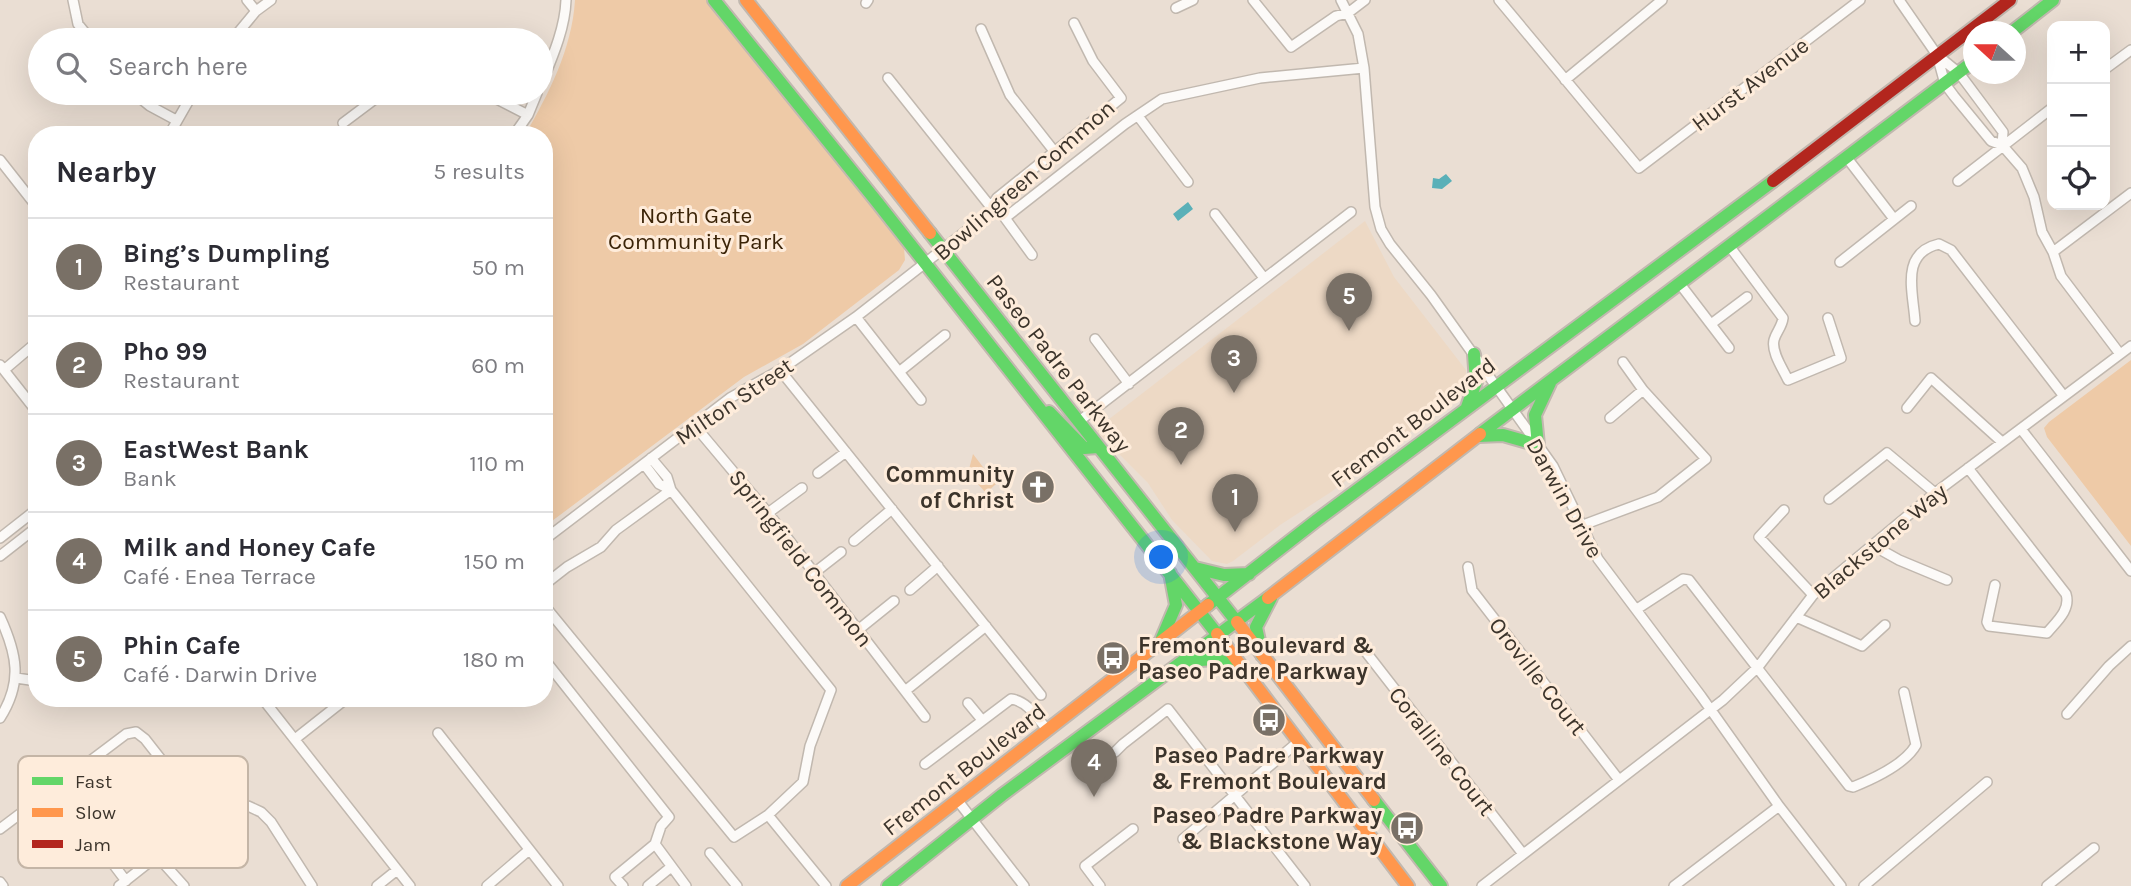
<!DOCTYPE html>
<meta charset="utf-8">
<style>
body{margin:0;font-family:Karla,sans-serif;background:#f2f2f3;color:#2b2b33}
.controls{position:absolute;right:21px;top:21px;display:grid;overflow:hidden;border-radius:14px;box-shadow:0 7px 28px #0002}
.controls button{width:63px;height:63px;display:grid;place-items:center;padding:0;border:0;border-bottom:2px solid #e1e1e2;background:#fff;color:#2b2b33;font:35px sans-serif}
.compass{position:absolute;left:1963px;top:21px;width:63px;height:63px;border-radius:50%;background:#fff;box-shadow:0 7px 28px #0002;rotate:291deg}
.you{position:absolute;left:1162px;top:558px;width:24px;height:24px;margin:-18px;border:5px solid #fff;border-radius:50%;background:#1a73e8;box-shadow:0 0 0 10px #1a73e833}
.badge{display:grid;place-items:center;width:46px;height:46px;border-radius:50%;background:#797066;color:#fff;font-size:23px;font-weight:700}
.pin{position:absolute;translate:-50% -58px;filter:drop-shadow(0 2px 4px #0008)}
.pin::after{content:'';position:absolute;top:37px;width:24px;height:21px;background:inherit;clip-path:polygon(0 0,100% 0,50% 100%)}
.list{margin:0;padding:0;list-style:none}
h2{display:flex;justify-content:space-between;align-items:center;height:91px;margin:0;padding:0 28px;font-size:30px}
h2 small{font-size:23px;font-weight:400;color:#7c7c81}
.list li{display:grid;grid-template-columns:46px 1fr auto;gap:21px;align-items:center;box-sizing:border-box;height:98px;padding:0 28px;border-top:2px solid #e1e1e2}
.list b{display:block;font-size:26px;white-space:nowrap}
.list p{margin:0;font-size:23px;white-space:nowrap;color:#7c7c81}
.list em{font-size:23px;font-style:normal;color:#7c7c81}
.icon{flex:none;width:38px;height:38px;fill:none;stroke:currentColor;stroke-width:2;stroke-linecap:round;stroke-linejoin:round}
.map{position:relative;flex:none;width:2131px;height:886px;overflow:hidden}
.search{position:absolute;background:#fff;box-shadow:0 7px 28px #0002;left:28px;top:28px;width:525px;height:77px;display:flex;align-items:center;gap:18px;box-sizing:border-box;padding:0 24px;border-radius:38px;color:#7c7c81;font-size:26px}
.panel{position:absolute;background:#fff;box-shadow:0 7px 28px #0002;left:28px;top:126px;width:525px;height:581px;border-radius:28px}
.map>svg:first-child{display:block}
.built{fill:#edd9c5}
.green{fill:#eecaa7}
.water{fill:#5ab0b8}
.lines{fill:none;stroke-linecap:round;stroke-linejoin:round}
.street-casing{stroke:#c1b8af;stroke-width:12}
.fast-casing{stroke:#c1b8af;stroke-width:16}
.slow-casing{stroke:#c1b8af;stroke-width:16}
.jam-casing{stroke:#c1b8af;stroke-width:16}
.street{stroke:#fcfaf8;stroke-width:9}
.fast{stroke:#63d668;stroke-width:12}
.slow{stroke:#ff974d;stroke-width:12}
.jam{stroke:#b3261e;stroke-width:12}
.labels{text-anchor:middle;stroke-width:6;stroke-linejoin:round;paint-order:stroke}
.street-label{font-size:23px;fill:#3c342b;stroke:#feecdb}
.park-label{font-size:23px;fill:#3b2408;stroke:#feecdb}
.poi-label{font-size:23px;font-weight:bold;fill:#3c342b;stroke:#feecdb;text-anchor:end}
.key{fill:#feecdb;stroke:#c4b5a6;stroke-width:2}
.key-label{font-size:19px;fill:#3c342b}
</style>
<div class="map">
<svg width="2131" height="886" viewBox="0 0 2131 886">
<rect width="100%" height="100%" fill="#eaded3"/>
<path class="built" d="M1365 221 1394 277 1466 370 1465 387 1461 394 1331 492 1280 525 1233 561 1227 564 1212 561 1172 520 1148 483 1095 430Z"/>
<path class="green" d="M575 0H710L904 248 905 260 899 270 803 344 744 377 544 527V135H525C549 93 572 49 575 0Z
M2131 360V546L2047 437 2044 428 2049 422Z
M973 454 996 484 986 493 968 473Z"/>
<path class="water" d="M1446 174 1452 181 1442 189 1432 188 1433 178 1439 179Z
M1188 202 1193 209 1178 221 1173 214Z"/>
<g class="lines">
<g class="street-casing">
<path id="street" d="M73 0 78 24 91 40
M247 0 256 11
M1253 0 1291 47 1336 16 1348 13 1365 0
M1341 0 1358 34 1364 68 1375 207 1381 229 1390 244 1431 295 1553 466 1598 559 1701 696 1779 806 1841 886
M1499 0 1639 168 1860 0
M1899 0 1937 55 1959 73 2003 132 2002 145
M866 3 868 0
M1176 8 1193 0
M981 29 1010 95 1054 151
M232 40 256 11 271 0
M1937 55 1945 84 1954 96 1991 141 2002 145 2022 168 2034 197 2042 232 2053 252 2061 276 2120 354
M2105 69 2131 50
M888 78 990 206
M1565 80 1662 0
M541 85C552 58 565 29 566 0
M134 93 150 106 176 120
M485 93 528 115
M1138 116 1188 182
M343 123 383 93
M169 135 193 93
M514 135 528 115 537 93
M1847 158 1894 219
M0 160 37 207
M1958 181 2052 108
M1215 214 1264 278
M1730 247 1783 318C1782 327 1776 332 1774 340 1771 352 1783 369 1788 380L1841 358 1828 318
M2053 252 2131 193
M1032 255 1005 218 1125 124 1162 99 1260 78 1364 68
M1840 262 1911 206
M1680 284 1729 348
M856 317 921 400
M1915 321C1913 291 1900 253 1939 244L1951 250 2063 395
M1711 324 1747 297
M1095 339 1129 384
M0 365 37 412
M4 370 37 342
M780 370 1041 695
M899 372 945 335
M1907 408 1931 378 2002 442
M1610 418 1643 390
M1078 422 1351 212
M695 426 768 513 925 717
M2021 429 2131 571
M644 464 659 484 671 490
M1968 468 2066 594C2071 610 2056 622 2047 633L1989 626 1987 622 1995 585
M818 473 846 452
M1829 499 1887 453 1935 493
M1784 510 1759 537 1813 595
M768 513 802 488
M1583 525 1658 497 1706 459 1643 390 1623 362
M0 538 37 509
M544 540 730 398 780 370 856 317 984 217 997 198 1121 98 1093 61 1074 23
M854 541 892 509
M1872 545 1899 560 1947 580
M0 556 37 527
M1468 567 1472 590 1619 780
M814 573 841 552
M544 585 567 567 601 547 616 530 671 490
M910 590 938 566
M544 605 734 837 768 815 803 782 810 746 831 690 671 490 667 477 651 458
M1637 609 1683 579 1689 580 1849 786 1853 787C1873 779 1905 764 1916 745L1904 692
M0 617C17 654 23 682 0 718
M1796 617 1862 646 1885 625
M858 630 894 601
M1362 647 1523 854
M544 659 669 817 661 826 655 844 615 877 623 886
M16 678 37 681
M905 691 986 626
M262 698 410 886
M968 703 982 720
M2067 714 2109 666 2131 646
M438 733 558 886
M295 739 347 698
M1115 752 1123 744 1168 709 1305 886
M925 764 1011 699C1028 701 1038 719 1048 731
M55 787 126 881
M958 801 1024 886
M768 815 826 886
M0 829 126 734 136 732 145 739 203 813
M1183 839 1298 742
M655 844 686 886
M710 853 737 886
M157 856 184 886
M0 882 3 886
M119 886 157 856 203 813 226 805 248 806 261 812 271 822 312 886
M377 886 397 870
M487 886 529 850
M648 886 671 867
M1100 886 1085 866 1133 829
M1482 886 1723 700 1758 667 1813 595 1827 583 1935 493 2131 346
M1674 886 1779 806
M1864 886 1987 782
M2047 886 2094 848"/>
</g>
<g class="fast-casing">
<path id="fast" d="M714 0 877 202 1217 634
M2012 32 2053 0
M930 233 1237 622
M1467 407 1476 382 1474 354
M1049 412 1084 448 1098 447
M1480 434 1974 61
M1478 436 1503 435 1538 445 1535 415 1550 383
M1195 568 1224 575 1249 574
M1208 605 1317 520 1773 181
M1162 638 1176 605 1170 573
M1262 655 1256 627 1271 598
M1185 661 1215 659 1243 669
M1374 800 1441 886
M888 886 1002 795 1268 598"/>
</g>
<g class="slow-casing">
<path id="slow" d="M746 0 930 233
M1268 598 1480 434
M1237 622 1374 800
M1217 634 1408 886
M847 886 1208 605"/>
</g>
<g class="jam-casing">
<path id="jam" d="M1773 181 2010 0"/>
</g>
<use href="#street" class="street"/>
<use href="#fast" class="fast"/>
<use href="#slow" class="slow"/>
<use href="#jam" class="jam"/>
</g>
<defs>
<g id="church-disc" transform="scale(1.75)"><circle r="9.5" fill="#797066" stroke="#feecdb"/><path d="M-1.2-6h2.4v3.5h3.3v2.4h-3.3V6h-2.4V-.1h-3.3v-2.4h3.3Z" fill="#fff"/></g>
<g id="bus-disc" transform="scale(1.75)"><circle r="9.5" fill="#797066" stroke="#feecdb"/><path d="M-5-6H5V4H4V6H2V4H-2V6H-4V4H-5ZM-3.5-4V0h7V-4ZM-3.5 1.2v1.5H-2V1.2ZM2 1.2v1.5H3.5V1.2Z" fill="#fff"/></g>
</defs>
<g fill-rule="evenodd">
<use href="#church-disc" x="1038" y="487"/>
<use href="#bus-disc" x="1113" y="658"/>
<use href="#bus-disc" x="1269" y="720"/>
<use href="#bus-disc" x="1407" y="828"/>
</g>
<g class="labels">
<g class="street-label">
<text transform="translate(1750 84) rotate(-37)" y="8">Hurst Avenue</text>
<text transform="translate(1024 180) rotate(-41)" y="8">Bowlingreen Common</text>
<text transform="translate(1059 363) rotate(52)" y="8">Paseo Padre Parkway</text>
<text transform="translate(734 401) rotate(-34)" y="8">Milton Street</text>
<text transform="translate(1413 422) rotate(-37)" y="8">Fremont Boulevard</text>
<text transform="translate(1565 498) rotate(61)" y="8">Darwin Drive</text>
<text transform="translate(1880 541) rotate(-40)" y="8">Blackstone Way</text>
<text transform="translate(801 558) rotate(52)" y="8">Springfield Common</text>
<text transform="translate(1538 676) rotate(52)" y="8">Oroville Court</text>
<text transform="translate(1442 751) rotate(52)" y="8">Coralline Court</text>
<text transform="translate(964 769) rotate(-38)" y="8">Fremont Boulevard</text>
</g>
<g class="park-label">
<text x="696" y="223">North Gate<tspan x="696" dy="26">Community Park</tspan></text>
</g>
<g class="poi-label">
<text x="1014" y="482">Community<tspan x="1014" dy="26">of Christ</tspan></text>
<text x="1138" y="653" text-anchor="start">Fremont Boulevard &amp;<tspan x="1138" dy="26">Paseo Padre Parkway</tspan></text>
<text x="1269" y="763" text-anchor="middle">Paseo Padre Parkway<tspan x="1269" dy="26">&amp; Fremont Boulevard</tspan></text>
<text x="1382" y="823">Paseo Padre Parkway<tspan x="1382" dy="26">&amp; Blackstone Way</tspan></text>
</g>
</g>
<rect x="18" y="756" width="230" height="112" rx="10" class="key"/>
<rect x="32" y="777" width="31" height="8" fill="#63d668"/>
<rect x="32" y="808" width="31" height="9" fill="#ff974d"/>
<rect x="32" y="840" width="31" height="8" fill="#b3261e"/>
<g class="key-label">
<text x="75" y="788">Fast</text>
<text x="75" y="819">Slow</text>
<text x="75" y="851">Jam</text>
</g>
</svg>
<div class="controls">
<button>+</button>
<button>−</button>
<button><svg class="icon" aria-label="locate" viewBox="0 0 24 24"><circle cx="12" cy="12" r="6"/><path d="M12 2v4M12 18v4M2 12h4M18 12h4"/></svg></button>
</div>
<svg class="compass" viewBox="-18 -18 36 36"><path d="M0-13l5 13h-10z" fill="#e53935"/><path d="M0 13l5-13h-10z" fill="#7c7c81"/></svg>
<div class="you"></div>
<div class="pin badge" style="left:1235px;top:532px">1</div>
<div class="pin badge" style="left:1181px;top:465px">2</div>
<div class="pin badge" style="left:1234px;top:393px">3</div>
<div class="pin badge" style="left:1094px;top:797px">4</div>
<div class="pin badge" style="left:1349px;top:331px">5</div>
<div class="search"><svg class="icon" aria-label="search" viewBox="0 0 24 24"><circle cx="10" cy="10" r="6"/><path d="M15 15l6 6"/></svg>Search here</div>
<section class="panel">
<h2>Nearby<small>5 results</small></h2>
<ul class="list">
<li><span class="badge">1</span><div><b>Bing’s Dumpling</b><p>Restaurant</p></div><em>50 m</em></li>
<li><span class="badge">2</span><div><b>Pho 99</b><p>Restaurant</p></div><em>60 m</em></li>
<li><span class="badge">3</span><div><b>EastWest Bank</b><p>Bank</p></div><em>110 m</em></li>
<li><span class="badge">4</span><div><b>Milk and Honey Cafe</b><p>Café · Enea Terrace</p></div><em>150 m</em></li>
<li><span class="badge">5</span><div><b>Phin Cafe</b><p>Café · Darwin Drive</p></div><em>180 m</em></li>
</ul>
</section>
</div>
